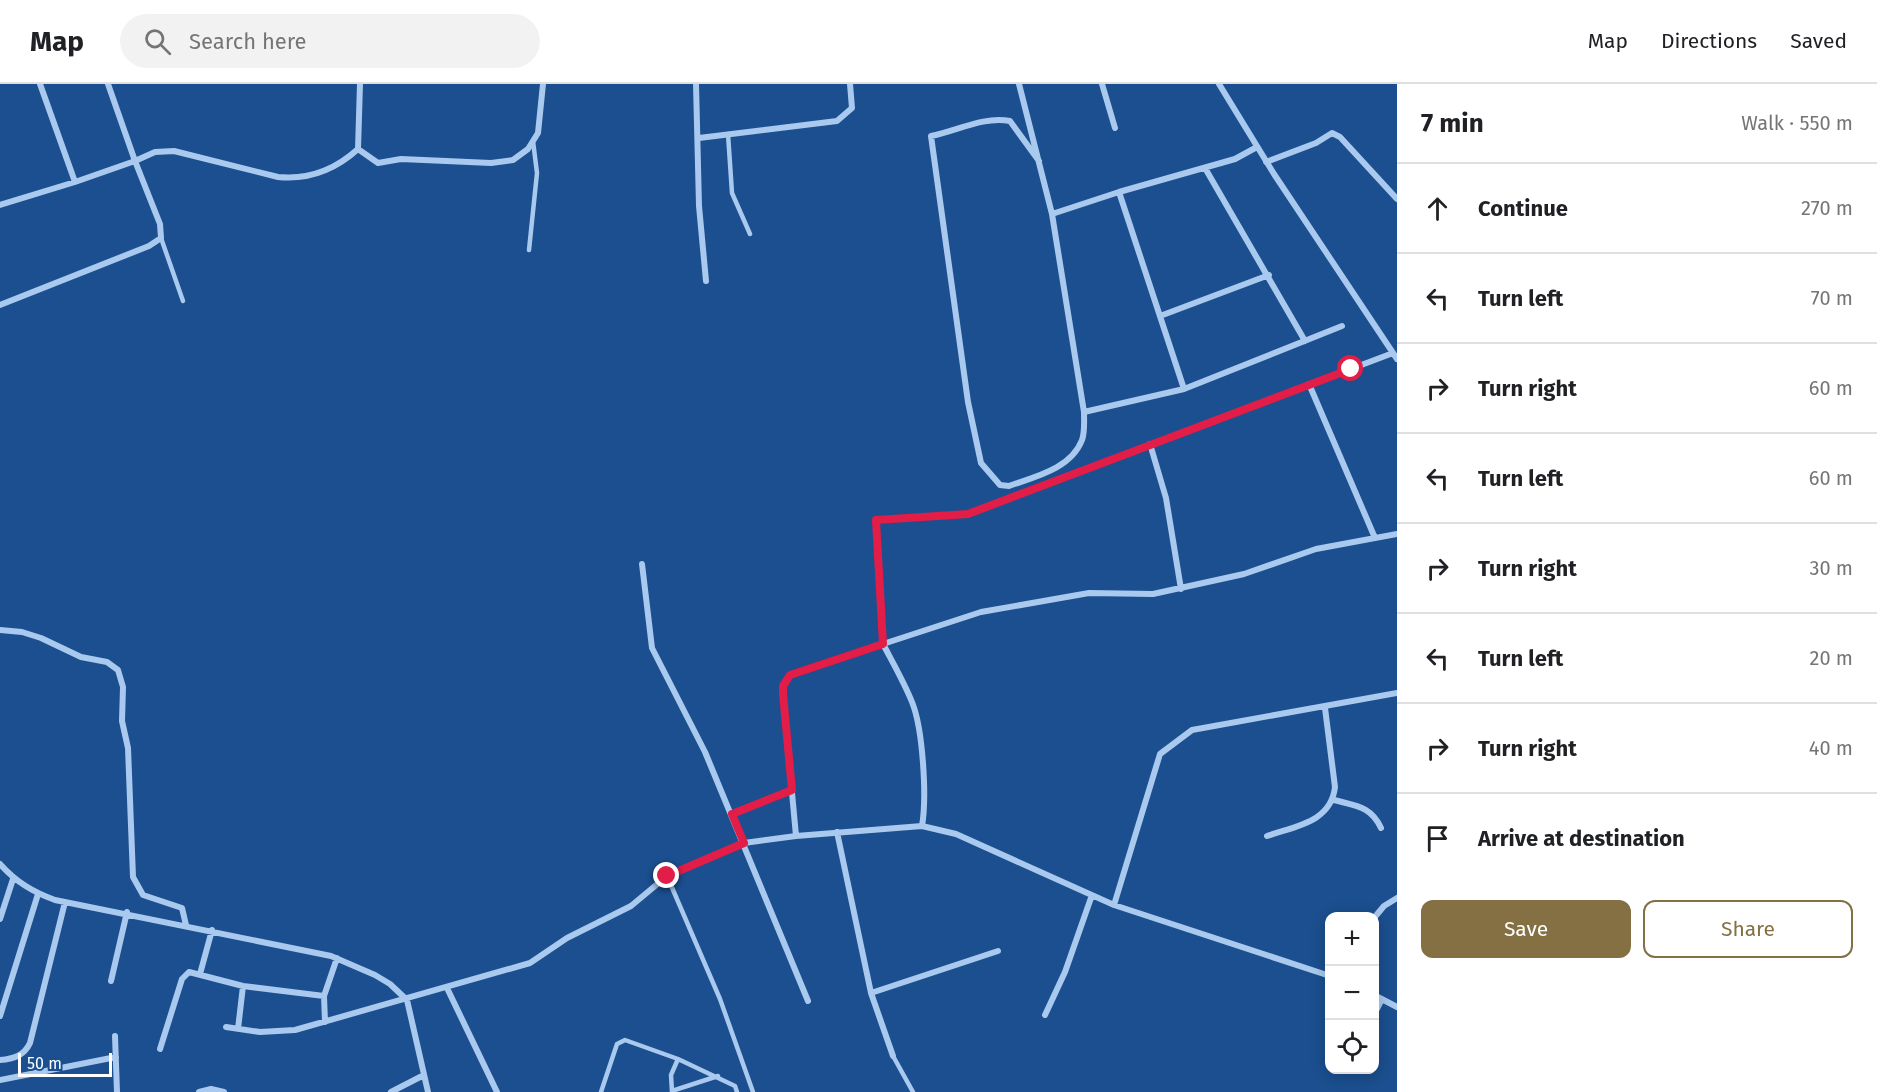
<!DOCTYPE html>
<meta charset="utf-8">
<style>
body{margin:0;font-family:"Fira Sans",sans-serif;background:#f2f2f2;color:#202124}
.controls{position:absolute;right:18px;bottom:18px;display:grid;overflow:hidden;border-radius:12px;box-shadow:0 3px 15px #0003}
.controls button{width:54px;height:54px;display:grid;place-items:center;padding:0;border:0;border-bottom:2px solid #e0e0e0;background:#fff;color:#202124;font:30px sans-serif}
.scale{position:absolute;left:18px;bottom:15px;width:94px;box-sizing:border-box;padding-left:6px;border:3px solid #fff;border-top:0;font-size:16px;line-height:21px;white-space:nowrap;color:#fff;-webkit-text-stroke:4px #1b4f8f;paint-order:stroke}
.stop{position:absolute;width:18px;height:18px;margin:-14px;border:4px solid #e11d48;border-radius:50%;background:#fff}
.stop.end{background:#e11d48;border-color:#fff;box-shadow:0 2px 6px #0008}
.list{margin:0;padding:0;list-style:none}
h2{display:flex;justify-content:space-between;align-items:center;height:78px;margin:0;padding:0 24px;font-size:26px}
h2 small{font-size:20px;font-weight:400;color:#757577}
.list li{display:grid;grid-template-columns:39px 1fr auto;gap:18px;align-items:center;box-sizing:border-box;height:90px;padding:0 24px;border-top:2px solid #e0e0e0}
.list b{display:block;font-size:22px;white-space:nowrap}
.list em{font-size:20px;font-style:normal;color:#757577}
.actions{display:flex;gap:12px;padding:18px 24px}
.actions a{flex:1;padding:14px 0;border:2px solid #847042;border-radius:12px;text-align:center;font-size:21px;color:#847042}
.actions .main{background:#847042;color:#fff}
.icon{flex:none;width:33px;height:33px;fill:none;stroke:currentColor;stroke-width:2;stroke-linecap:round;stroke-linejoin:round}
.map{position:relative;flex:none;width:1397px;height:1008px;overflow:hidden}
header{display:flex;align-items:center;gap:36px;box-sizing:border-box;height:84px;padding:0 30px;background:#fff;border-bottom:2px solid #e0e0e0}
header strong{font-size:28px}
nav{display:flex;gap:33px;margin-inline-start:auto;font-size:21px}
.search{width:420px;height:54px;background:#f2f2f2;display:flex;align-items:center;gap:15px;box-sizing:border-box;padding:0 21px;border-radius:33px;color:#757577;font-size:22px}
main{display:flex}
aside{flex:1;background:#fff}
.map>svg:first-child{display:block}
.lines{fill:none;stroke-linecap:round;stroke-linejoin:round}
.service{stroke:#a9c9ee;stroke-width:4.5}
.minor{stroke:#a9c9ee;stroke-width:6}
.route{stroke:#e11d48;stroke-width:8}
</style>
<header>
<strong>Map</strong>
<div class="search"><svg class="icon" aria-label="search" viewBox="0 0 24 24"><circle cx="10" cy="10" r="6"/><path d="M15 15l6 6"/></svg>Search here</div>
<nav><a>Map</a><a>Directions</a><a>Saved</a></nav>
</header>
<main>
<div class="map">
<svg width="1397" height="1008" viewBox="0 0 1397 1008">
<rect width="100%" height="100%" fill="#1b4f8f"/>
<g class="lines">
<path class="service" d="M728 50 732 109 750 150
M161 154 183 217
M529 166 537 89 533 57
M667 792 720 915 753 1008
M893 972 913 1008
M678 975 735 1002 737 1008
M672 1007 718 992
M601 1008 617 960 625 956 678 975 671 991 672 1008"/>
<path class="minor" d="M40 0 75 98 135 77 108 0
M360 0 358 65 378 79 401 75 491 79 513 76 528 65 538 49 543 0
M696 0 699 122 706 197
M1019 0 1052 130 1084 328 1184 305 1342 242
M1102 0 1115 44
M1219 0 1274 90 1397 275
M699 54 837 37 852 24 850 0
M1039 77 1010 37C983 32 957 47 931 52L968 318 981 379 1000 401 1009 402C1034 393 1071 385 1082 356 1085 348 1084 337 1084 328
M1266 78 1316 59 1332 49 1340 53 1397 115
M1205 84 1305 257
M1119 108 1184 305
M0 121 75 98
M1052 130 1119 108 1235 75 1257 63
M0 221 149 162 161 154 160 140 135 77 155 68 174 67 278 93C309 96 336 85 358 65
M1160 232 1269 191
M1393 269 968 430 876 436 883 560 981 528 1089 509 1153 510 1244 490 1316 465 1397 450
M1309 300 1375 454
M1150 360 1166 414 1181 505
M642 480 652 564 705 668 808 917
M0 546 22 548 41 554 81 573 107 578 118 586 123 603 122 637 128 664 133 793 143 811 182 824 186 841
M1334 716C1356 722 1371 722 1381 744
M731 730 792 706
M837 748 871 909 893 972
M796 752 783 611V602L790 591 883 560C893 579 904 598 912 618 923 645 927 713 922 742L956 750 1114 821 1160 670 1192 646 1397 609
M1267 752C1296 742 1331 738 1335 703L1325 624
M0 780C16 798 33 808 55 816L331 872 375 891 390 900 407 916 428 1008
M1114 821 1330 892
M1374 834 1384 822 1397 814
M0 835 13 795
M200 890 212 846
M111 897 127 828
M447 904 497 1008
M871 909 998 867
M1374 911 1397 923
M1045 931 1065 888 1092 811
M1374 931 1382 915
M0 932 38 810
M325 938 324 912 337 874
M226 943 260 948 295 946 530 879 567 854 631 822 667 792 744 759 796 752 922 742
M238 945 243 902
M115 952 117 1008
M160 965 182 895 189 888 243 902 324 912
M0 976C13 975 24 972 30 959L65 818
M0 996 116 973
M199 1008 211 1005 224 1008
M391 1008 424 991"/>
</g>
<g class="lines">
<path class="route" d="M667 792 744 759 732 730 792 706 783 610V602L790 591 883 560 876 436 968 430 1351 285"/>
</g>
</svg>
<div class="controls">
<button>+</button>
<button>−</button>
<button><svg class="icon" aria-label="locate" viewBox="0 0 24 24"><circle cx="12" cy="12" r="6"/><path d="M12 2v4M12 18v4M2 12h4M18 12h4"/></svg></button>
</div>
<div class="scale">50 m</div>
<div class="stop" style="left:1351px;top:285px"></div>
<div class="stop end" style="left:667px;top:792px"></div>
</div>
<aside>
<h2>7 min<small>Walk · 550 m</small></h2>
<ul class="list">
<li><svg class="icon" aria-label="ahead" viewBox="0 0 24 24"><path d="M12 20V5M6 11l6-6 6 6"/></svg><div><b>Continue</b></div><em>270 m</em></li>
<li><svg class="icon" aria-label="left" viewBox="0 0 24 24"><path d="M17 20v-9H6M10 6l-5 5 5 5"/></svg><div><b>Turn left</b></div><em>70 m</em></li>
<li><svg class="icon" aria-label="right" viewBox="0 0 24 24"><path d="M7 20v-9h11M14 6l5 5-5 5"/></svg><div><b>Turn right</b></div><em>60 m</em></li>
<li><svg class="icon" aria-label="left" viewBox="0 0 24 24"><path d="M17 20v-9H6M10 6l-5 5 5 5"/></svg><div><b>Turn left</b></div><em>60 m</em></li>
<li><svg class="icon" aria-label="right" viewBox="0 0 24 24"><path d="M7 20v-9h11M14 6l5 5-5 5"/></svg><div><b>Turn right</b></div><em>30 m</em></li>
<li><svg class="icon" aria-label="left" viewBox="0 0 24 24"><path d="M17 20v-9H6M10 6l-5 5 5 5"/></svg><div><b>Turn left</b></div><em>20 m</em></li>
<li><svg class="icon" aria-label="right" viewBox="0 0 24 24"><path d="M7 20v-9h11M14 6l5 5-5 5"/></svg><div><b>Turn right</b></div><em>40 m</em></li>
<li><svg class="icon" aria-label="arrive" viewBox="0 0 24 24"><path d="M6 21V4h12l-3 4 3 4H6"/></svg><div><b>Arrive at destination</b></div></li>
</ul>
<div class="actions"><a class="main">Save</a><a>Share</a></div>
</aside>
</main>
